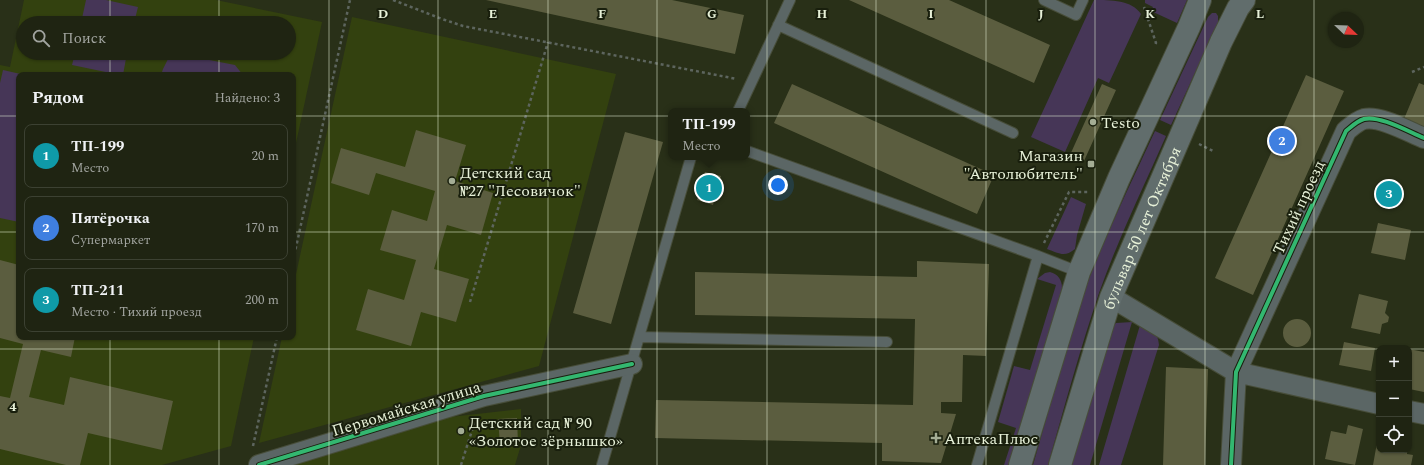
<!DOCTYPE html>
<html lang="ru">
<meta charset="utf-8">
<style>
body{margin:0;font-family:Spectral,serif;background:#272c1b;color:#f1f3f6}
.controls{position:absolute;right:12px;bottom:12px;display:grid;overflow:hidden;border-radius:8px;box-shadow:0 1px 3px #0004}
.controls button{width:36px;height:36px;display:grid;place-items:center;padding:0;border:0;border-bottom:1px solid #3c4132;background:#1f2412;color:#f1f3f6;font:20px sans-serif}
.compass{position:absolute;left:1328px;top:12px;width:36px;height:36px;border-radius:50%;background:#1f2412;box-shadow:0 1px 3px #0004;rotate:113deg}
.you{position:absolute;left:778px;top:185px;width:14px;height:14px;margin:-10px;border:3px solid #fff;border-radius:50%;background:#1a73e8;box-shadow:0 0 0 6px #1a73e833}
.badge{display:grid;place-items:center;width:26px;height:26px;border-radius:50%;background:#a4ad95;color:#fff;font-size:13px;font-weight:700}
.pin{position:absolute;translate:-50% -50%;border:2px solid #fff;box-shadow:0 1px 4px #0006}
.popup{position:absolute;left:668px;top:108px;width:82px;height:52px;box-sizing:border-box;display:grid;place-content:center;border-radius:8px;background:#1f2412;filter:drop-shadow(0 1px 3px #0005);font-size:13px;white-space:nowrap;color:#a1a49f}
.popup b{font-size:15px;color:#f1f3f6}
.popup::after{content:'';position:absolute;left:50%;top:100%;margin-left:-8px;border:8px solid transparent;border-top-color:#1f2412}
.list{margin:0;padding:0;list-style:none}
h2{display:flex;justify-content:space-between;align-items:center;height:52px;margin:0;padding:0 16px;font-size:17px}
h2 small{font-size:13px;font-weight:400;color:#a1a49f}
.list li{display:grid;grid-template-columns:26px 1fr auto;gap:12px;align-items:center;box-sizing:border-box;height:64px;margin:0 8px 8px;padding:0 8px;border:1px solid #3c4132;border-radius:8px}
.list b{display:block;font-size:15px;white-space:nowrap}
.list p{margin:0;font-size:13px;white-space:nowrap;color:#a1a49f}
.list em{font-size:13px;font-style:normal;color:#a1a49f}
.icon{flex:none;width:22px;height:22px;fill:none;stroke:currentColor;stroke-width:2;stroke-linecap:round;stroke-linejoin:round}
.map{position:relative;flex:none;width:1424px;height:465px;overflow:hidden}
.search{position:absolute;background:#1f2412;box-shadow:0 1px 3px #0004;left:16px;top:16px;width:280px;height:44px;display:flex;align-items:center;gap:10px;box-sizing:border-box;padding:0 14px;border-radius:22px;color:#a1a49f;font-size:15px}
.panel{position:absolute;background:#1f2412;box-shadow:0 1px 3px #0004;left:16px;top:72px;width:280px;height:268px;border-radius:8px}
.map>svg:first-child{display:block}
.built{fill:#33410f;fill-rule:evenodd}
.green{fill:#463657}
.building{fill:#5b5d3f}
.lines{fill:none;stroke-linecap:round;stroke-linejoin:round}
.lane-casing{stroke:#474d39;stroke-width:12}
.street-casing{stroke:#474d39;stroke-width:22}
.primary-casing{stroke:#474d39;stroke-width:24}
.path{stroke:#5d655e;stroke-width:2.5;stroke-dasharray:3 3;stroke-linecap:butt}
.lane{stroke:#5b6665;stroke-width:10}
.street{stroke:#5b6665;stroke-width:20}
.primary{stroke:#616d6c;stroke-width:22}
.cycleway-casing{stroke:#191f0d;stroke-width:6}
.cycleway{stroke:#33b770;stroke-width:4}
.grid{fill:none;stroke:#e7f1d8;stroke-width:1;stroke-opacity:0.55}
.poi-dot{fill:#a4ad95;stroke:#191f0d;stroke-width:1.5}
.labels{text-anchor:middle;stroke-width:4;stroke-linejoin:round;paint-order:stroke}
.poi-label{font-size:16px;fill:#e7f1d8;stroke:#191f0d;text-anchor:start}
.street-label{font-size:16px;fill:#e7f1d8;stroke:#191f0d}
.grid-label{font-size:13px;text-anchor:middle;font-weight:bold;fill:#e7f1d8;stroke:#191f0d;stroke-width:4;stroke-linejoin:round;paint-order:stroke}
</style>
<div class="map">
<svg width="1424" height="465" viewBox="0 0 1424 465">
<rect width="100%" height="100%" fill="#293018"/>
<path class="built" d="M24 0H216L322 22 293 157V75H19V337H254L231 446 162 465H0V65L10 67ZM23 23H289V53H23Z
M352 17 616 74 539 366 259 443 282 337H293V288Z
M521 409V445L515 465H280L450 417Z"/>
<path class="green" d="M86 0H106L138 7 134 23H81Z
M1094 0C1111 0 1132 0 1141 14L1109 83 1098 78 1065 152 1031 137Z
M1145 0H1187L1177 23 1151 11 1153 7 1145 3Z
M1212 13H1216L1218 16V23L1171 125 1160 120 1208 17Z
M75 53H127L123 75H120L72 65Z
M179 54 235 65 243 75H161L163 69 169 57Z
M3 70 25 75H19V222L0 218V83Z
M1155 131 1166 136C1143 188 1118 239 1099 293 1080 349 1064 408 1048 465H1033C1051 404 1066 341 1088 281 1108 230 1132 181 1155 131Z
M1071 197 1086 204 1077 235 1075 249C1064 258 1059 253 1047 249Z
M1050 272C1058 274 1062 280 1062 288L1011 465H1004L1016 428 998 422 1014 366 1030 370 1056 285 1037 279 1045 273Z
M1132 322 1090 465H1070L1113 326 1116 323Z
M1140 325C1151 330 1158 331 1159 345L1121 465H1099Z"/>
<path class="building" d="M486 0H672L744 15 735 54Z
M849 0H949L1050 45 1034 83Z
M1306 75 1344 91 1253 295 1215 278Z
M1419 83 1424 85V127L1404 119Z
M792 84 994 175 977 214 774 123Z
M1102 84 1116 90 1084 161 1070 155Z
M416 130 466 145 455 181 493 193 481 235 447 225 434 269 469 279 456 322 421 312 411 346 356 330 368 289 404 300 416 260 380 250 392 210 427 221 435 191 376 173 369 195 331 183 341 148 405 167Z
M625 132 663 142 611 324 573 313Z
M705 172 721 176 713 205 697 200Z
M1383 180 1402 186 1395 208 1376 202Z
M1378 223 1411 230 1405 260 1371 253Z
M0 260 19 265V337H75L71 357 41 350 29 397 64 405 70 377 173 401 162 450 88 433 80 465H66L0 449V396L10 398 23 344 0 338Z
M917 261 989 264 986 356 963 355 962 402H941V413L956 414 941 463 882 461V443L655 438 656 400 913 405 915 319 695 315V272L917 277Z
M1359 294 1388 301 1385 313 1389 317 1388 322 1382 324 1380 334 1351 328Z
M1283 333a14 14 0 1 1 28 0a14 14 0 1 1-28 0Z
M1344 342 1375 348 1371 371 1339 365Z
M1409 349 1424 352V392L1409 389Z
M1166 367 1208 369 1205 465H1163Z
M517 418 518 444 500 445 498 419Z
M1348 425 1363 429 1355 465 1325 459 1331 431 1346 434Z
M1378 437 1379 450H1407V454L1413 455 1411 465H1373Z"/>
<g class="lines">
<g class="lane-casing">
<path id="lane" d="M1044 0 1076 15 1083 0
M778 25 1013 133
M738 111 790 0
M747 151 1038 256 1079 272
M639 337 887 342
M602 465 691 157
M977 465 1038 256"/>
</g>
<g class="street-casing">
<path id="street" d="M1111 297 1236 372 1379 404
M1409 411 1424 414
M259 465 484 396 632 364
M1231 465 1236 372 1346 131C1352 126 1357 121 1364 119 1380 115 1409 132 1424 138"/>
</g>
<g class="primary-casing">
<g id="primary">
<path d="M1020 465 1079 272 1119 178 1189 27 1200 0"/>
<path id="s1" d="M1060 465 1111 297 1221 42 1238 8 1244 0"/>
</g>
</g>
<path class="path" d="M393 0 442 19 463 26 737 79
M1144 7 1156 43 1155 45
M1412 72 1424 67
M1199 144 1215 152
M1044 243 1069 192H1089
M293 261 350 0
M470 302 548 42
M253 446 277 337
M461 465 475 421"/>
<use href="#lane" class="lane"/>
<use href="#street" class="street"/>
<use href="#primary" class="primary"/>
<g class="cycleway-casing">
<path id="cycleway" d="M259 465 484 396 632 364
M1231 465 1236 372 1346 131C1352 126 1357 121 1364 119 1380 115 1409 132 1424 138"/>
</g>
<use href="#cycleway" class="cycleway"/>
</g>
<path class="grid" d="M110 0V23M219 0V23M329 0V465M438 0V465M548 0V465M657 0V465M767 0V465M876 0V465M986 0V465M1095 0V465M1205 0V465M1314 0V465M110 53V75M219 53V75M0 116H19M293 116H1424M0 232H19M293 232H1424M110 337V465M219 337V465M0 349H1379M1409 349H1424"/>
<g class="poi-dot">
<circle cx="1093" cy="122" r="4"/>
<rect x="1087" y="160" width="8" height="8" rx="2"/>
<circle cx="452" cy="181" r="4"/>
<circle cx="461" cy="431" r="4"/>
<path d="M934 432h4v4h4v4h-4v4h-4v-4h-4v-4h4z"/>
</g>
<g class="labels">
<g class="poi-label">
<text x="1101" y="128">Testo</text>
<text x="1083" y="161" text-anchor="end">Магазин<tspan x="1083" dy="18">"Автолюбитель"</tspan></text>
<text x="460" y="178">Детский сад<tspan x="460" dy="18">№27 "Лесовичок"</tspan></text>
<text x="469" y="428">Детский сад № 90<tspan x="469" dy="18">«Золотое зёрнышко»</tspan></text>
<text x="944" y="444">АптекаПлюс</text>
</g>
<g class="street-label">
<text transform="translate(1298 207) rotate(-65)" y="6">Тихий проезд</text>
<text dy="6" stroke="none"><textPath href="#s1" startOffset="251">бульвар 50 лет Октября</textPath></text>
<text transform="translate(406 408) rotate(-17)" y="6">Первомайская улица</text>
</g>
</g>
<g class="grid-label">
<text x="383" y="18">D</text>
<text x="493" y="18">E</text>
<text x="602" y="18">F</text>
<text x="712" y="18">G</text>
<text x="822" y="18">H</text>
<text x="931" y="18">I</text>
<text x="1041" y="18">J</text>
<text x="1150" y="18">K</text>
<text x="1260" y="18">L</text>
<text x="13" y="411">4</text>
</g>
</svg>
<div class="controls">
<button>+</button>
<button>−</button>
<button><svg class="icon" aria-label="locate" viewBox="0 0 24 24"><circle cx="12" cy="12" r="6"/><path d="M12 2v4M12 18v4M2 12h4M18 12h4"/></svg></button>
</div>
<svg class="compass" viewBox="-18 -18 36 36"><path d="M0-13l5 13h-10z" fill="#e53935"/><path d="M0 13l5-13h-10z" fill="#a1a49f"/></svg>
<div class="you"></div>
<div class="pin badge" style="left:709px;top:188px;background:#0f9aa8">1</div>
<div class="popup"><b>ТП-199</b>Место</div>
<div class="pin badge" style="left:1282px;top:141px;background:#3f7fe0">2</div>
<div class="pin badge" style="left:1389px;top:194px;background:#0f9aa8">3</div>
<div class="search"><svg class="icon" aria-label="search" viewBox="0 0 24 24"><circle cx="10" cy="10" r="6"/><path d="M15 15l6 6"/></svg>Поиск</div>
<section class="panel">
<h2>Рядом<small>Найдено: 3</small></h2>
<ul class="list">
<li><span class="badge" style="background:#0f9aa8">1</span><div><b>ТП-199</b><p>Место</p></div><em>20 m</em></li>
<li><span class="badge" style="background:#3f7fe0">2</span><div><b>Пятёрочка</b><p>Супермаркет</p></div><em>170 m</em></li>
<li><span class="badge" style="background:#0f9aa8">3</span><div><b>ТП-211</b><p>Место · Тихий проезд</p></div><em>200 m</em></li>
</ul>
</section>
</div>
